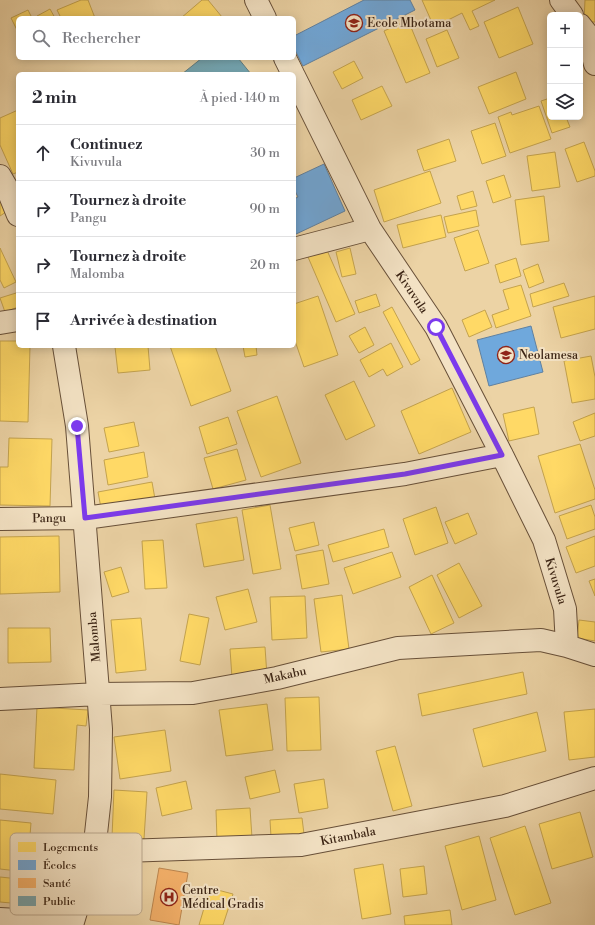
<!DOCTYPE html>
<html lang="fr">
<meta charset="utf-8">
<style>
body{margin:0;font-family:"Libre Bodoni",serif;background:#f2f2f3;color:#2b2b33}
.controls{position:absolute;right:12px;top:12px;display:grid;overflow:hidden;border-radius:6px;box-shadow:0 2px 10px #0003}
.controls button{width:36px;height:36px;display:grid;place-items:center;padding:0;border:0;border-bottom:1px solid #e1e1e2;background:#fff;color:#2b2b33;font:20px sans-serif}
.stop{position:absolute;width:12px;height:12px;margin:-9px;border:3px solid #7c3aed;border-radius:50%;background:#fff}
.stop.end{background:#7c3aed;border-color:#fff;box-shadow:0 1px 4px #0008}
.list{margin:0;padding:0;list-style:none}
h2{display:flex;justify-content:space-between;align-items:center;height:52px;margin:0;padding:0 16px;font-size:17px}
h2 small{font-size:13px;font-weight:400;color:#7c7c81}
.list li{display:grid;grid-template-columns:26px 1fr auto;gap:12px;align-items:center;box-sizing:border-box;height:56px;padding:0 16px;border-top:1px solid #e1e1e2}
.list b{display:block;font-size:15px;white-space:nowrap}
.list p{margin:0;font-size:13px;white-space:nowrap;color:#7c7c81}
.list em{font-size:13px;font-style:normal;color:#7c7c81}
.icon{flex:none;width:22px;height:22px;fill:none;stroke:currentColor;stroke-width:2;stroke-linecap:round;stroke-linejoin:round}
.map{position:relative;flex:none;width:595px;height:925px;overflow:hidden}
.search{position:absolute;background:#fff;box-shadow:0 2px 10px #0003;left:16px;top:16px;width:280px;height:44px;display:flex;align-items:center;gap:10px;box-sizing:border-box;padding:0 14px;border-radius:6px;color:#7c7c81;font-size:15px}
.panel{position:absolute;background:#fff;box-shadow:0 2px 10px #0003;left:16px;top:72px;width:280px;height:276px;border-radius:6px}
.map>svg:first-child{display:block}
.homes{fill:#ffd966;stroke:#c4a34e}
.schools{fill:#6fa8dc;stroke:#6081a0}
.health{fill:#f6b26b;stroke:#be8851}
.public{fill:#76a5af;stroke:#657f81}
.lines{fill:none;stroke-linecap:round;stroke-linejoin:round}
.minor-casing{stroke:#685039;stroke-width:24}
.minor{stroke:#f3e2c4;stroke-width:22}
.route{stroke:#7c3aed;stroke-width:5}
.labels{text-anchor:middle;stroke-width:4;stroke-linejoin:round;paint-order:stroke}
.poi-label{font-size:12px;fill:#3c2515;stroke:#f3e2c4;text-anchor:start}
.street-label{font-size:12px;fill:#3c2515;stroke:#f3e2c4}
.key{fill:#f3e2c4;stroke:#bca990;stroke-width:1}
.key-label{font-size:11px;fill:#3c2515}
</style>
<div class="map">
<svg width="595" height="925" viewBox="0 0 595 925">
<rect width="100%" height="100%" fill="#ecd3a5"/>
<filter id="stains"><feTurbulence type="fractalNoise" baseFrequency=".005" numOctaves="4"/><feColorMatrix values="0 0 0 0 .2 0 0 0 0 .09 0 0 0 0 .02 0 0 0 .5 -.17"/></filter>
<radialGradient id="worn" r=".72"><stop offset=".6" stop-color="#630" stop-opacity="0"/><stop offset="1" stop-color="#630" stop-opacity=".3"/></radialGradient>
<path class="homes" d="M81 0H88L95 18H61L57 10Z
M202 0H208L222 17 181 18Z
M422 0H495L472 11 479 26 470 30 462 13 434 27Z
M585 0H595V22H584Z
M518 7 533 44 499 58 484 22Z
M50 9 55 18H38L37 16Z
M28 10 32 18H18V32L11 18Z
M408 20 430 73 406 83 384 31Z
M447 30 459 58 437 67 426 39Z
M354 61 363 78 342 89 333 72Z
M516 72 526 99 489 114 478 87Z
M382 86 392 106 361 120 352 100Z
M550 98V117H566L570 127 552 133 541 101Z
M539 106 551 139 510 153 498 117 511 112 512 115Z
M18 110V172L13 174 0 145V118Z
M495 123 506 156 482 164 471 131Z
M449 139 456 161 424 171 417 150Z
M584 142 595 171V176L577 182 565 149Z
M555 152 560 187 532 191 527 156Z
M430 171 441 203 384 222 374 190Z
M504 175 511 197 493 203 486 181Z
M473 191 477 206 461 210 457 196Z
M0 194 9 210 0 216Z
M544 196 549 241 521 245 515 200Z
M476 210 479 226 448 233 444 217Z
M441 215 446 237 403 248 397 225Z
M478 230 489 263 465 271 454 238Z
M0 248 16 282 4 288 0 280Z
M326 248 355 314 336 322 308 257Z
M350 248 356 274 342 277 336 252Z
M516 258 521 276 500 283 495 265Z
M538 264 544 282 529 288 523 270Z
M564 283 569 296 533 307 530 294Z
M521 285 531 316 496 328 492 315 509 309 503 290Z
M16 293 18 297V307L5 312 0 298Z
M376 294 380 306 359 313 355 301Z
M318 296 338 355 304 367 294 338V304Z
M595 296V329L561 338 553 307Z
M392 307 420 360 411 365 383 312Z
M485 310 492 327 469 337 462 320Z
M365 327 374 345 359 353 349 336Z
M0 341H18V346H30L28 422 0 421Z
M391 343 403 367 387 376 383 369 369 377 360 360Z
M148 346 150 370 118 373 115 347Z
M170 346H215L231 391 191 406Z
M243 346H256L257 355 245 357Z
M591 356 595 377V399L572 403 564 361Z
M354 381 375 426 346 440 325 395Z
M452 388 471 432 419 454 401 411Z
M277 396 301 463 261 477 237 411Z
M534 407 539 434 509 441 503 414Z
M595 413V436L580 441 573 422Z
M228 417 237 444 207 454 199 427Z
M134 422 139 446 109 452 104 428Z
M9 438 52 439 50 506 0 505V467H8Z
M580 444 595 490V499L555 513 538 456Z
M237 449 246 480 213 489 204 458Z
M144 452 148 477 108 485 104 460Z
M152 482 155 499 101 508 98 492Z
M270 505 281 569 253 574 242 510Z
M591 505 595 517V529L567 539 559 516Z
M436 507 448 543 415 555 403 519Z
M468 513 477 534 455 544 445 522Z
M237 517 244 560 204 567 196 524Z
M314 522 319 545 295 551 289 528Z
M384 529 389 547 333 562 328 545Z
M59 536 60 592 0 594V537Z
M595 536V566L576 573 566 547Z
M163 540 167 588 145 589 142 541Z
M323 550 329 584 302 589 296 555Z
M392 552 401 577 353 594 344 568Z
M459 563 482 606 459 618 437 575Z
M121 567 129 592 112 597 104 572Z
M432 575 454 623 431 634 409 587Z
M595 579V596L589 581Z
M248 589 257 622 225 630 216 597Z
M342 595 349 649 321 652 314 599Z
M305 596 307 638 272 640 270 597Z
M189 614 209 618 200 665 180 661Z
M141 618 146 670 116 673 111 620Z
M579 620 595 622V641L577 638Z
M8 628H50L51 662 8 663Z
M265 647 267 676 232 678 230 649Z
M523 672 527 694 422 716 418 694Z
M319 697 321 750 287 751 285 698Z
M267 704 273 750 226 756 219 710Z
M37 707 88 710 86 726 77 725 74 770 34 768Z
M595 709V757L569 760 564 712Z
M537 712 546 751 483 767 473 729Z
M165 730 171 771 120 779 114 737Z
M395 746 412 806 393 811 376 751Z
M275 770 280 792 250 799 245 777Z
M0 774 56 780 53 814 0 809Z
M324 779 328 808 299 813 294 784Z
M186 781 192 809 162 816 156 788Z
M114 790 147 792 144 839 112 837Z
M250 808 252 838 217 840 216 810Z
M580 812 593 857 552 869 539 824Z
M302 818 304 834 271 837 270 820Z
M0 820 31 823 27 872 0 869Z
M525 826 551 903 515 915 490 838Z
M479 836 496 900 462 910 445 846Z
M383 864 391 914 362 919 354 869Z
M424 866 427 894 403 897 400 869Z
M0 877 58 883 55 907 0 902Z
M210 888 233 894 223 925H199Z
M450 910 452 925H405L404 916Z"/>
<path class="schools" d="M364 0H410L415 10 303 66 294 48V36Z
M324 164 345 211 294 235V199L298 197 294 189V178Z
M531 326 543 372 489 386 477 340Z"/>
<path class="health" d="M159 868 188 873 179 925 150 920Z"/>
<path class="public" d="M202 58H238L251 74H182Z"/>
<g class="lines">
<g class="minor-casing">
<path id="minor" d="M256 0 265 18
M561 0 572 15
M580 25 587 34 595 64
M285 58 293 74
M294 76 370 229 436 327 502 455 544 540 565 609 567 646
M0 176 7 188 18 215
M294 249 370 229
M0 323 18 320
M64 346 77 426 101 729 100 797 94 852 72 925
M0 519 85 518 405 474 502 455
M0 699 99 694 193 693 277 678 398 648 541 640 567 646 595 655
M94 852 301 845 505 806 595 778
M0 919 72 923"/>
</g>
<use href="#minor" class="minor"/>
</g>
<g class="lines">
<path class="route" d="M77 426 85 518 405 474 502 455 436 327"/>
</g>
<defs>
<g id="school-ring" transform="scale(0.9)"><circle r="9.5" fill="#f3e2c4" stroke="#8f2418" stroke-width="1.5"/><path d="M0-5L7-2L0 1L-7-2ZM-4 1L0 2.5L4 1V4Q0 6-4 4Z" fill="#8f2418"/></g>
<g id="hospital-ring" transform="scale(0.9)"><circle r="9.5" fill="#f3e2c4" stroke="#8f2418" stroke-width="1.5"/><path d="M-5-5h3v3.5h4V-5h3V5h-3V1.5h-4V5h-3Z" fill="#8f2418"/></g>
</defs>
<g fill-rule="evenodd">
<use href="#school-ring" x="354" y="23"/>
<use href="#school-ring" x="506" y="355"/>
<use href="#hospital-ring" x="169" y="897"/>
</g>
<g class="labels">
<g class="poi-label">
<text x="367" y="27">Ecole Mbotama</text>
<text x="519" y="359">Neolamesa</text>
<text x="182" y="894">Centre<tspan x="182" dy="14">Médical Gradis</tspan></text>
</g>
<g class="street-label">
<text transform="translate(412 292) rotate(56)" y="4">Kivuvula</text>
<text transform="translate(49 518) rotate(-1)" y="4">Pangu</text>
<text transform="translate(556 581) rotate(73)" y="4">Kivuvula</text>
<text transform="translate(94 637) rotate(-95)" y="4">Malomba</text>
<text transform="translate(285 675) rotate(-12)" y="4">Makabu</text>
<text transform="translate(348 836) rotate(-11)" y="4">Kitambala</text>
</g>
</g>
<rect x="10" y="833" width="132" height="82" rx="6" class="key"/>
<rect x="18" y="842" width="18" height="10" fill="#ffd966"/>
<rect x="18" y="860" width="18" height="10" fill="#6fa8dc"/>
<rect x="18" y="878" width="18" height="10" fill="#f6b26b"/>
<rect x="18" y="896" width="18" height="10" fill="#76a5af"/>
<g class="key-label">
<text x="43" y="851">Logements</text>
<text x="43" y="869">Écoles</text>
<text x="43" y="887">Santé</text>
<text x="43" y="905">Public</text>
</g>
<rect width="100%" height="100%" filter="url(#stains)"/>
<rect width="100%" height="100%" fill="url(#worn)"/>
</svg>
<div class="controls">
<button>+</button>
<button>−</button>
<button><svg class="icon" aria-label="layers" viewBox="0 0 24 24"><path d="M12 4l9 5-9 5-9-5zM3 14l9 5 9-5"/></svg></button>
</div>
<div class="stop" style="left:436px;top:327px"></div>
<div class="stop end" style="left:77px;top:426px"></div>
<div class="search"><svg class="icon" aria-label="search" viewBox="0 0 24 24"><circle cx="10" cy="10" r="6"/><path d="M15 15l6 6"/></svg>Rechercher</div>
<section class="panel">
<h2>2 min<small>À pied · 140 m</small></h2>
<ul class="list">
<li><svg class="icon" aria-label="ahead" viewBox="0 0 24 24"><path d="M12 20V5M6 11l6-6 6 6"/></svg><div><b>Continuez</b><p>Kivuvula</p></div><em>30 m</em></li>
<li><svg class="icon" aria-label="right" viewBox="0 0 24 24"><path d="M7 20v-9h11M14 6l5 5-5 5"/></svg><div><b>Tournez à droite</b><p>Pangu</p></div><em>90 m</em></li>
<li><svg class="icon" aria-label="right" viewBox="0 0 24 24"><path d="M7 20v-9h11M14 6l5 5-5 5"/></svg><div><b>Tournez à droite</b><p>Malomba</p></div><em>20 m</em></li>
<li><svg class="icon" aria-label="arrive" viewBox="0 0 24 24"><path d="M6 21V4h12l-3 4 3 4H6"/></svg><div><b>Arrivée à destination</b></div></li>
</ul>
</section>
</div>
